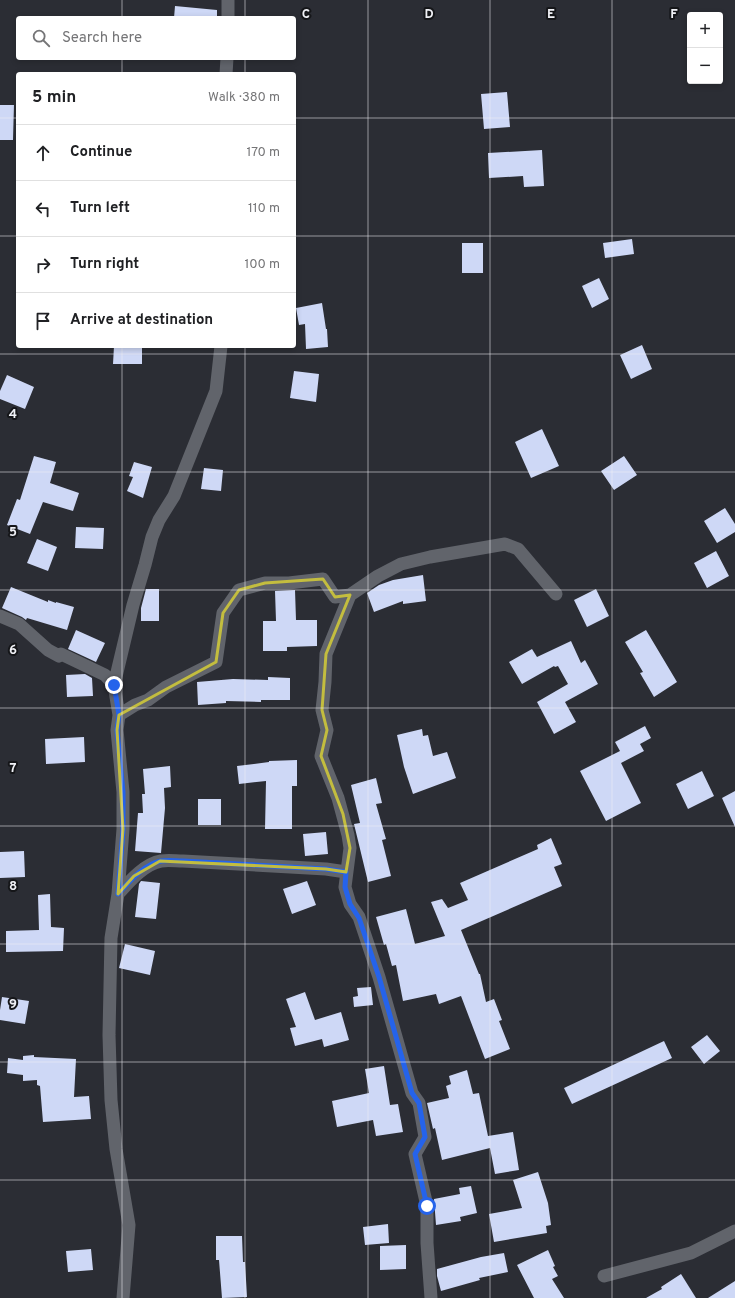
<!DOCTYPE html>
<meta charset="utf-8">
<style>
body{margin:0;font-family:Overpass,sans-serif;background:#f6f6f6;color:#202124}
.controls{position:absolute;right:12px;top:12px;display:grid;overflow:hidden;border-radius:4px;box-shadow:0 2px 6px #0003}
.controls button{width:36px;height:36px;display:grid;place-items:center;padding:0;border:0;border-bottom:1px solid #e0e0e0;background:#fff;color:#202124;font:20px sans-serif}
.stop{position:absolute;width:12px;height:12px;margin:-9px;border:3px solid #2563eb;border-radius:50%;background:#fff}
.stop.end{background:#2563eb;border-color:#fff;box-shadow:0 1px 4px #0008}
.list{margin:0;padding:0;list-style:none}
h2{display:flex;justify-content:space-between;align-items:center;height:52px;margin:0;padding:0 16px;font-size:17px}
h2 small{font-size:13px;font-weight:400;color:#757577}
.list li{display:grid;grid-template-columns:26px 1fr auto;gap:12px;align-items:center;box-sizing:border-box;height:56px;padding:0 16px;border-top:1px solid #e0e0e0}
.list b{display:block;font-size:15px;white-space:nowrap}
.list em{font-size:13px;font-style:normal;color:#757577}
.icon{flex:none;width:22px;height:22px;fill:none;stroke:currentColor;stroke-width:2;stroke-linecap:round;stroke-linejoin:round}
.map{position:relative;flex:none;width:735px;height:1298px;overflow:hidden}
.search{position:absolute;background:#fff;box-shadow:0 2px 6px #0003;left:16px;top:16px;width:280px;height:44px;display:flex;align-items:center;gap:10px;box-sizing:border-box;padding:0 14px;border-radius:4px;color:#757577;font-size:15px}
.panel{position:absolute;background:#fff;box-shadow:0 2px 6px #0003;left:16px;top:72px;width:280px;height:276px;border-radius:4px}
.map>svg:first-child{display:block}
.building{fill:#ced8f6}
.lines{fill:none;stroke-linecap:round;stroke-linejoin:round}
.street{stroke:#61646b;stroke-width:13}
.route{stroke:#2563eb;stroke-width:5}
.marked{fill:none;stroke:#c3bd3f;stroke-width:3;stroke-linejoin:round}
.grid{fill:none;stroke:#f0f1f6;stroke-width:1;stroke-opacity:0.55}
.grid-label{font-size:13px;text-anchor:middle;font-weight:bold;fill:#f0f1f6;stroke:#151619;stroke-width:4;stroke-linejoin:round;paint-order:stroke}
</style>
<div class="map">
<svg width="735" height="1298" viewBox="0 0 735 1298">
<rect width="100%" height="100%" fill="#2b2d34"/>
<path class="building" d="M175 6 217 10V18H174Z
M507 92 510 127 484 129 481 94Z
M0 105H14L13 140H0Z
M542 150 544 186 524 187 523 176 489 178 488 153Z
M632 239 634 254 605 258 603 243Z
M462 243H483V273H462Z
M599 278 609 299 592 308 582 286Z
M322 303 326 329H327L328 347 306 349 305 324 299 325 296 308Z
M642 345 652 369 631 379 620 355Z
M114 346H142V364H113Z
M294 371 319 374 316 402 290 398Z
M7 375 34 387 25 409 0 399V391Z
M542 429 559 466 531 478 515 442Z
M34 456 56 462 50 483 79 493 73 511 43 502 30 534 7 525 17 499 20 500Z
M624 456 637 475 614 490 601 471Z
M134 462 152 467 143 498 127 491 133 477 129 476Z
M204 468 223 470 221 491 201 489Z
M725 508 735 524V532L717 543 704 521Z
M76 527 104 528 103 549 75 548Z
M37 539 57 547 48 571 27 563Z
M716 551 729 576 707 588 694 563Z
M423 575 426 601 403 604V601L374 612 367 593 379 585 393 580Z
M11 587 48 602V600L56 603V602L74 607 67 630 27 618 26 620 22 617 2 608Z
M146 589H159V621H141V608Z
M596 589 609 616 587 627 574 600Z
M295 590 296 620H317V646L287 647V651H263V621H276L275 591Z
M76 630 105 643 96 662 68 649Z
M646 630 677 682 654 697 640 673 643 672 625 642Z
M571 641 581 663 585 660 598 684 565 702 576 722 554 734 537 702 568 684 558 666 555 667 554 666 522 684 509 662 532 649 537 657Z
M85 674 92 678 93 696 67 697 66 675Z
M268 677 290 678V700H261V702L226 701V703L198 705 197 682 233 679 268 680Z
M645 726 651 738 640 744 644 751 621 763 641 803 606 821 580 771 620 751 615 742Z
M422 729 423 736 428 735 433 756 447 752 456 778 413 794 404 767 397 735Z
M84 737 85 762 46 764 45 739Z
M297 760V786H292V829H265L266 781 239 784 237 766 269 762V761Z
M170 766 171 787 164 788 165 808 161 853 135 851 138 813H143L142 794H145L143 769Z
M702 771 714 796 688 809 676 784Z
M376 778 382 803 376 804 386 839 382 840 391 876 368 882 354 824 360 823 351 785Z
M735 791V827L722 798Z
M198 799H221V825H198Z
M326 832 328 854 305 856 303 834Z
M551 838 562 864 554 867 562 886 461 930 479 974H480L486 1002 494 999 502 1020 499 1021 510 1049 485 1059 461 996 439 1004 436 994 403 1001 396 965 392 966 386 944 384 945 376 917 406 909 415 944 445 936 431 902 442 899 448 908 468 900 460 883 538 849 537 845Z
M24 851 25 877 0 878V852Z
M141 881 160 883 156 919 135 917 139 884Z
M307 881 316 905 292 914 283 889Z
M50 894 51 927 64 928 63 951 6 952V931L39 930 38 895Z
M125 944 155 951 150 975 119 968Z
M371 987 373 1005 354 1007 353 997 358 996 357 988Z
M305 992 315 1020 341 1012 349 1040 324 1047 322 1039 295 1046 290 1028 296 1027 286 999Z
M2 997 29 1001 25 1024 0 1020V1010Z
M707 1035 720 1051 704 1064 691 1047Z
M664 1041 672 1058 572 1104 564 1088Z
M34 1055V1057L76 1059 74 1097 89 1096 91 1119 43 1122 40 1086 37 1085V1080L23 1081V1075L7 1073 8 1058 23 1060V1056Z
M384 1066 390 1105 398 1104 403 1132 376 1136 373 1120 337 1127 332 1101 369 1093 365 1069Z
M467 1070 473 1094 479 1093 488 1136 513 1132 519 1170 495 1174 490 1148 442 1160 435 1128 433 1129 427 1103 449 1098 446 1086 451 1084 449 1076Z
M538 1172 548 1203 551 1225 546 1226 547 1233 494 1242 489 1214 522 1208 513 1180Z
M471 1186 477 1213 460 1217 461 1221 436 1225 434 1199 460 1194 459 1188Z
M388 1224 389 1243 365 1245 363 1227Z
M216 1236H242L243 1262H245L247 1297 222 1298 219 1260H216Z
M406 1245V1269L380 1270V1246Z
M91 1249 93 1270 68 1272 66 1251Z
M548 1250 555 1266 553 1267 558 1276 552 1279 564 1298H534L517 1265Z
M504 1253 508 1272 479 1278 480 1280 441 1291 437 1276V1269L481 1257Z
M681 1274 696 1298H646L662 1289 661 1287Z
M735 1281V1298H708Z"/>
<g class="lines">
<path class="street" d="M228 18V0
M226 74 227 58
M350 595 326 654 325 682 322 710 327 730 321 756 338 798 348 835 350 848 345 887 350 904 359 917 379 977 412 1093 419 1103 425 1137 415 1154 427 1206V1243L431 1298
M0 616 19 624 48 650 59 656 61 654 105 675 114 685
M119 715 135 705 148 700 166 687 216 662 223 613 239 590 265 583H289L323 579 335 597 350 595 378 576 401 564 430 557 505 544 518 549 556 594
M118 894C129 882 144 864 161 861 168 860 176 861 183 861L326 869 346 872
M604 1276 691 1253 735 1231
M123 1298 129 1225 116 1149 111 1100 109 1035 111 938 118 894 123 829V792L117 730 119 715 114 685 133 605 145 565 152 537 159 520 174 496 216 391 221 346"/>
</g>
<g class="lines">
<path class="route" d="M114 685 119 715 117 730 123 792V830L118 894C129 882 144 864 161 861 168 860 176 861 183 861L326 869 346 872 345 887 350 904 359 918 379 977 412 1093 419 1103 425 1137 415 1154 427 1206"/>
</g>
<path class="marked" d="M323 579 335 597 350 595 326 654 322 710 327 730 321 756 343 814 350 848 346 872 326 869 160 861 134 876 118 894 123 829 117 730 119 715 216 662 223 613 239 590 265 583Z"/>
<path class="grid" d="M122 0V18M245 0V18M368 0V1298M490 0V1298M612 0V1298M122 58V74M245 58V74M0 118H18M294 118H735M0 236H18M294 236H735M122 346V1298M245 346V1298M0 354H735M0 472H735M0 590H735M0 708H735M0 826H735M0 944H735M0 1062H735M0 1180H735"/>
<g class="grid-label">
<text x="306" y="18">C</text>
<text x="429" y="18">D</text>
<text x="551" y="18">E</text>
<text x="674" y="18">F</text>
<text x="13" y="418">4</text>
<text x="13" y="536">5</text>
<text x="13" y="654">6</text>
<text x="13" y="772">7</text>
<text x="13" y="890">8</text>
<text x="13" y="1008">9</text>
</g>
</svg>
<div class="controls">
<button>+</button>
<button>−</button>
</div>
<div class="stop" style="left:427px;top:1206px"></div>
<div class="stop end" style="left:114px;top:685px"></div>
<div class="search"><svg class="icon" aria-label="search" viewBox="0 0 24 24"><circle cx="10" cy="10" r="6"/><path d="M15 15l6 6"/></svg>Search here</div>
<section class="panel">
<h2>5 min<small>Walk · 380 m</small></h2>
<ul class="list">
<li><svg class="icon" aria-label="ahead" viewBox="0 0 24 24"><path d="M12 20V5M6 11l6-6 6 6"/></svg><div><b>Continue</b></div><em>170 m</em></li>
<li><svg class="icon" aria-label="left" viewBox="0 0 24 24"><path d="M17 20v-9H6M10 6l-5 5 5 5"/></svg><div><b>Turn left</b></div><em>110 m</em></li>
<li><svg class="icon" aria-label="right" viewBox="0 0 24 24"><path d="M7 20v-9h11M14 6l5 5-5 5"/></svg><div><b>Turn right</b></div><em>100 m</em></li>
<li><svg class="icon" aria-label="arrive" viewBox="0 0 24 24"><path d="M6 21V4h12l-3 4 3 4H6"/></svg><div><b>Arrive at destination</b></div></li>
</ul>
</section>
</div>
